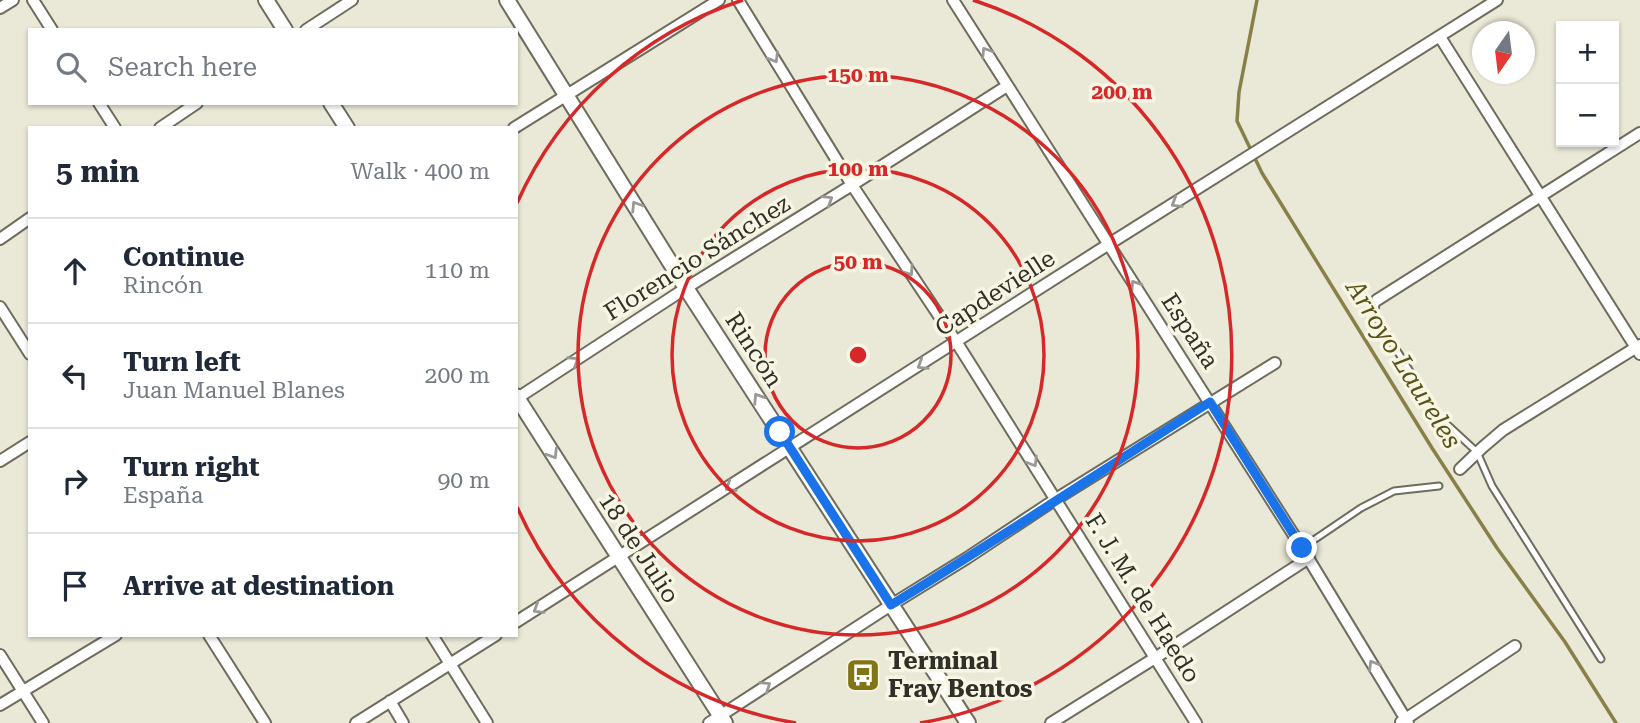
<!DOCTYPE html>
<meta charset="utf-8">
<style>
body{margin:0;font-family:"Roboto Serif",serif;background:#f2f2f3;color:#1f2937}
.controls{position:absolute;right:21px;top:21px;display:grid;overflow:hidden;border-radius:0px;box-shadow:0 2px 5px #0004}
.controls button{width:63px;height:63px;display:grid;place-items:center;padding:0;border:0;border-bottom:2px solid #e0e1e3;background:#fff;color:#1f2937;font:35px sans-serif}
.compass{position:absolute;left:1472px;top:21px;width:63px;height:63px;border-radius:50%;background:#fff;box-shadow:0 2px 5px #0004;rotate:194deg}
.stop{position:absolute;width:21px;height:21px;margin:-16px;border:5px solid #1a73e8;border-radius:50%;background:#fff}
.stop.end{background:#1a73e8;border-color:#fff;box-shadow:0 2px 7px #0008}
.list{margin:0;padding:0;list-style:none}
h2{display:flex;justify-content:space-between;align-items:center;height:91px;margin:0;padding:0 28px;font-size:30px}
h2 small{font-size:23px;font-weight:400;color:#747a83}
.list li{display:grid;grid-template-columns:46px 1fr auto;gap:21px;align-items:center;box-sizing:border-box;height:105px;padding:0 28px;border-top:2px solid #e0e1e3}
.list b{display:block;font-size:26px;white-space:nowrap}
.list p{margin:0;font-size:23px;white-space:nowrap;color:#747a83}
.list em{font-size:23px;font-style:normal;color:#747a83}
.icon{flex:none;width:38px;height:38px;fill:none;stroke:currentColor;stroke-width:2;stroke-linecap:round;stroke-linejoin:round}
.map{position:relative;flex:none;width:1640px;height:723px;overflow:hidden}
.search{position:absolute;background:#fff;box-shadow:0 2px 5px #0004;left:28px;top:28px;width:490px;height:77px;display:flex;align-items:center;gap:18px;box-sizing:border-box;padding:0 24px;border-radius:0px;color:#747a83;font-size:26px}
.panel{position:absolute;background:#fff;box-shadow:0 2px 5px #0004;left:28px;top:126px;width:490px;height:511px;border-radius:0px}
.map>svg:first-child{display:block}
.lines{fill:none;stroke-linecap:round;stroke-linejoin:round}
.stream{stroke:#888049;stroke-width:3.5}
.service-casing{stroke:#6e6c5d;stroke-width:9}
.minor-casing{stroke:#6e6c5d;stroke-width:14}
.tertiary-casing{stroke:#6e6c5d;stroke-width:18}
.service{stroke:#fff;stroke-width:5}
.minor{stroke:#fff;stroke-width:10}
.tertiary{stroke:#fff;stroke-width:14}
.oneway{stroke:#989894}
.route{stroke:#1a73e8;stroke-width:9}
.ring{fill:none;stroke:#d62828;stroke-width:3.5}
.labels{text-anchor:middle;stroke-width:7;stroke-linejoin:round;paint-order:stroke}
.street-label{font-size:24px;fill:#303029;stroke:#f7f5e3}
.poi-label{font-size:24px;font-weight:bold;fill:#303029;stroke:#f7f5e3;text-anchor:start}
.water-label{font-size:26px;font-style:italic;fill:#5a5218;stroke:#f7f5e3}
.centre{fill:#d62828;stroke:#f7f5e3;stroke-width:3.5}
.ring-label{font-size:21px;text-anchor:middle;font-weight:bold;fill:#d62828;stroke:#f7f5e3;stroke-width:7;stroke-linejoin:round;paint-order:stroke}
</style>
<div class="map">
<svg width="1640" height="723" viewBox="0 0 1640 723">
<rect width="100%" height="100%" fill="#eae8d6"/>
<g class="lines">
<path class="stream" d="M1257 0 1239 92 1237 121 1262 173 1432 448 1497 548 1565 642 1616 723"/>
<g class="service-casing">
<path id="service" d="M1377 300 1374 314 1438 416 1477 452 1492 486 1601 659
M1302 548 1361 508 1394 491 1439 486"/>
</g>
<g class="minor-casing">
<path id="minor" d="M33 0 52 30
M738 0 852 185 957 343 1196 723
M953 0 1302 548 1408 723
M0 8 13 0
M306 30 352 0
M1440 37 1640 354
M99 103 115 128
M160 128 197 103
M514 128 719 0
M0 239 30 218
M1377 300 1640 133
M0 307 30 354
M516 399 686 288 852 185 1007 86
M0 461 30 442
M1460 469 1483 447 1503 430 1640 345
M516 622 1109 244 1497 0
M209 635 265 723
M432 635 487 723
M0 655 43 723
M390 701 403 723
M0 705 116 635
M1401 722 1515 646
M356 723 496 635
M709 723 891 605 967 558 1056 499 1275 363
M1051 723 1155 658 1309 558"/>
</g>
<g class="tertiary-casing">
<path id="tertiary" d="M266 0 285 30
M507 0 686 288 968 723
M331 103 347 128
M516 396 725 723"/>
</g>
<use href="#service" class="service"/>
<use href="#minor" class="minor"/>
<use href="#tertiary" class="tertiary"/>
</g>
<defs><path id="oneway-chevron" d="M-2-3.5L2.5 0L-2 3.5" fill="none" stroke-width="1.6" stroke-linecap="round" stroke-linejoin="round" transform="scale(1.75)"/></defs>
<g class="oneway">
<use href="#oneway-chevron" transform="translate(986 52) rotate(-122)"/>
<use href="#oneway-chevron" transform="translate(774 58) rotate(59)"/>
<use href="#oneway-chevron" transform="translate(828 200) rotate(-32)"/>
<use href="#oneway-chevron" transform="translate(1176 203) rotate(148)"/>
<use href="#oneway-chevron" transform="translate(636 206) rotate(-122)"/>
<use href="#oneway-chevron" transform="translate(909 271) rotate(56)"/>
<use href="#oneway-chevron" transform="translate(1135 285) rotate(-123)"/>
<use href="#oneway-chevron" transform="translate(574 361) rotate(-33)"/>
<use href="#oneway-chevron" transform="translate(922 365) rotate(148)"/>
<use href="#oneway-chevron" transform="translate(758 398) rotate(-123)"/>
<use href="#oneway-chevron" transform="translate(553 454) rotate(58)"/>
<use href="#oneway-chevron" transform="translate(1033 462) rotate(58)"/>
<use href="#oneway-chevron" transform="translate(730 487) rotate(148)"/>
<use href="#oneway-chevron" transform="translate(538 609) rotate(148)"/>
<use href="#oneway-chevron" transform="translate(1373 665) rotate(-121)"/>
<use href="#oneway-chevron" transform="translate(766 686) rotate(-33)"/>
</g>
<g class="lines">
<path class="route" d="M780 432 891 605C999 539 1104 469 1210 402L1302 548"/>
</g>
<g class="ring">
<circle cx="858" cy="355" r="93"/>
<circle cx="858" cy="355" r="186"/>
<circle cx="858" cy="355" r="280"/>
<path d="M796 723A373 373 0 0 1 517 507M517 203A373 373 0 0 1 743 0M973 0A373 373 0 0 1 920 723"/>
</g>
<defs>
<g id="bus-square" transform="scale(1.75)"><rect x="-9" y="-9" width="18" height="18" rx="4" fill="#827517" stroke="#f7f5e3"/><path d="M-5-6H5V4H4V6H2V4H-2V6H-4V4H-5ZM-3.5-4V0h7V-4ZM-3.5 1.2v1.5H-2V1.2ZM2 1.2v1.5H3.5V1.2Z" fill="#fff"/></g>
</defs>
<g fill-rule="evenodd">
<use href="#bus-square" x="863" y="675"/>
</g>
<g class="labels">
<g class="street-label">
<text transform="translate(697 258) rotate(-32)" y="8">Florencio Sánchez</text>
<text transform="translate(995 293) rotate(-33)" y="8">Capdevielle</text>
<text transform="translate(1190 331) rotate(57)" y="8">España</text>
<text transform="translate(754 350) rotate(57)" y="8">Rincón</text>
<text transform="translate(639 548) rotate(57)" y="8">18 de Julio</text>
<text transform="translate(1143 598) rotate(58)" y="8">F. J. M. de Haedo</text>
</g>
<g class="poi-label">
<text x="888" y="669">Terminal<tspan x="888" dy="28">Fray Bentos</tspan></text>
</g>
<g class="water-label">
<text transform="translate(1404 364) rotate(58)" y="9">Arroyo Laureles</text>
</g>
</g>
<circle cx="858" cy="355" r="10" class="centre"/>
<g class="ring-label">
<text x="858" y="82">150 m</text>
<text x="1122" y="99">200 m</text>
<text x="858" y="176">100 m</text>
<text x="858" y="269">50 m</text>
</g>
</svg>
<div class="controls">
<button>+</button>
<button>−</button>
</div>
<svg class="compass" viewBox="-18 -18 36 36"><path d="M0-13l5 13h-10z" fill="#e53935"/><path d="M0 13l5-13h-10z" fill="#747a83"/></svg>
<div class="stop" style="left:780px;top:432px"></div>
<div class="stop end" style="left:1302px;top:548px"></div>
<div class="search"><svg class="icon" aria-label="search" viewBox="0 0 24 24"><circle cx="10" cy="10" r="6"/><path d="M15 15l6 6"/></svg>Search here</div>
<section class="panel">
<h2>5 min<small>Walk · 400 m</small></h2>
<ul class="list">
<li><svg class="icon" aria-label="ahead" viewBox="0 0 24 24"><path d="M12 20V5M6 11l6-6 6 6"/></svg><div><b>Continue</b><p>Rincón</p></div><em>110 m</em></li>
<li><svg class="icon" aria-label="left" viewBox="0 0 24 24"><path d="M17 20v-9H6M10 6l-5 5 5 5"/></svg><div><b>Turn left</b><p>Juan Manuel Blanes</p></div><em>200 m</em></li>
<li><svg class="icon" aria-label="right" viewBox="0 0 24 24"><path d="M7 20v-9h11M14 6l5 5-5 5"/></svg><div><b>Turn right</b><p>España</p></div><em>90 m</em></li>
<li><svg class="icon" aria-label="arrive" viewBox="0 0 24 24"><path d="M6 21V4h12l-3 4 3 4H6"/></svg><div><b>Arrive at destination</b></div></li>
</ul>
</section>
</div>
